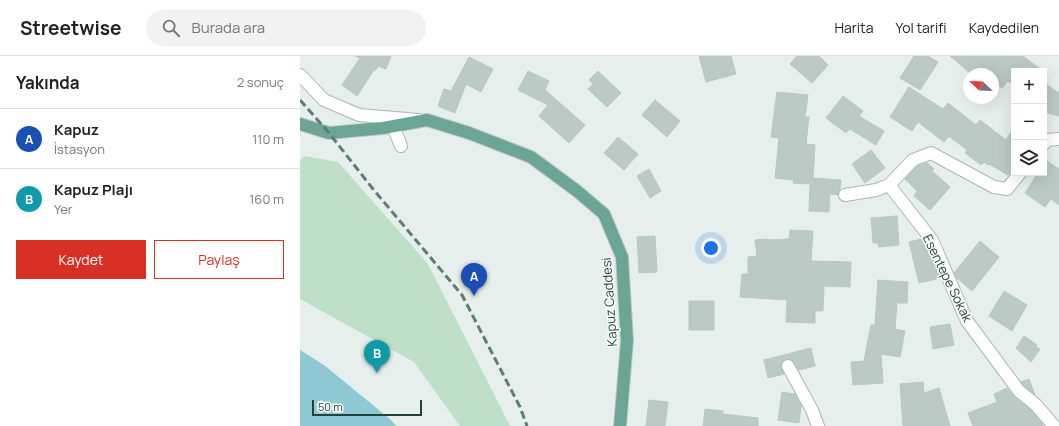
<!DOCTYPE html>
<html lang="tr">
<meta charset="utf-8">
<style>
body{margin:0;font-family:Manrope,sans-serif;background:#f2f2f2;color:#222}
.controls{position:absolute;right:12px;top:12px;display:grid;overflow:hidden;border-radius:0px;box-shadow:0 4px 16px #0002}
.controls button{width:36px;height:36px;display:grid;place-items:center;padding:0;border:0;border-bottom:1px solid #e0e0e0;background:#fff;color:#222;font:20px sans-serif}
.compass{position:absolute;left:663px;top:12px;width:36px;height:36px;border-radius:50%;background:#fff;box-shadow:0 4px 16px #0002;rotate:293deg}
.scale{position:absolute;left:12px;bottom:10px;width:110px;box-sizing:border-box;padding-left:4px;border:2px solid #24423a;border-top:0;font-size:11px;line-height:14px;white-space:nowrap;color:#24423a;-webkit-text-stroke:3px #f7fbf9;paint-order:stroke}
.you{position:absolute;left:411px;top:192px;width:14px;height:14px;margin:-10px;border:3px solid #fff;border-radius:50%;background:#1a73e8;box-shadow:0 0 0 6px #1a73e833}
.badge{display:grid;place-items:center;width:26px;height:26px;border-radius:50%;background:#d93025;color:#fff;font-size:13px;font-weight:700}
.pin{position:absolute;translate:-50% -33px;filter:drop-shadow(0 1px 2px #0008)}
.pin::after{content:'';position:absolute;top:21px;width:14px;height:12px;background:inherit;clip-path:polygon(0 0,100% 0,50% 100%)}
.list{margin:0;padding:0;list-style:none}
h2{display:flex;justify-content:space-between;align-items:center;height:52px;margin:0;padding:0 16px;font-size:17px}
h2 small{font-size:13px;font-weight:400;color:#767676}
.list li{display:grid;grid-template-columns:26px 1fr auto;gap:12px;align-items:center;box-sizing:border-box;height:60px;padding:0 16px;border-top:1px solid #e0e0e0}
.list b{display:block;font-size:15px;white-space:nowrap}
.list p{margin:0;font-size:13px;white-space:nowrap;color:#767676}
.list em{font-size:13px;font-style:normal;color:#767676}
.actions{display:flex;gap:8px;padding:12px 16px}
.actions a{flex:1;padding:9px 0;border:1px solid #d93025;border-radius:0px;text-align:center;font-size:14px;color:#d93025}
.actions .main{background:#d93025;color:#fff}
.icon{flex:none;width:22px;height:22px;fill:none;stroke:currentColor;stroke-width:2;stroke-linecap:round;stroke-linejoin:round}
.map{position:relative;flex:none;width:759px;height:370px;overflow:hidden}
header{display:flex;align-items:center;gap:24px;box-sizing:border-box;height:56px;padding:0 20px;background:#fff;border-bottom:1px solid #e0e0e0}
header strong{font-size:19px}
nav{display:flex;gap:22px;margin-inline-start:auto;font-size:14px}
.search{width:280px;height:36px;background:#f2f2f2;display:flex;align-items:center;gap:10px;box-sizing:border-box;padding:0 14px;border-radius:22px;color:#767676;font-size:15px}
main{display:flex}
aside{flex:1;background:#fff}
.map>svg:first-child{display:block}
.green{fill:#bfe0c8}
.water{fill:#8ec9d4}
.building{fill:#bbcac4;stroke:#b8c9c2}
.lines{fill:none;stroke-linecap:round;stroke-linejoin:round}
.minor-casing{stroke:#a8b8b2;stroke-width:14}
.major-casing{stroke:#c2cac8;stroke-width:14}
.minor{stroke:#fff;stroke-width:12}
.major{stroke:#6aa596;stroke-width:12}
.rail{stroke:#5f7d75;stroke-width:3;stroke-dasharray:8 4;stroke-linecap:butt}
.labels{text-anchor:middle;stroke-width:3;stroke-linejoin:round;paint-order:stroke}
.street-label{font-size:13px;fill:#24423a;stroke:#f7fbf9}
</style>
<header>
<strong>Streetwise</strong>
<div class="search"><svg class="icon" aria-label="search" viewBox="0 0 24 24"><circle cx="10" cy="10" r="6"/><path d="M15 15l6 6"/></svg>Burada ara</div>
<nav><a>Harita</a><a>Yol tarifi</a><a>Kaydedilen</a></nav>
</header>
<main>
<aside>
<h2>Yakında<small>2 sonuç</small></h2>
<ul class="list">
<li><span class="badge" style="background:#1a4fb4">A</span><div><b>Kapuz</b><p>İstasyon</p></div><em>110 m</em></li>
<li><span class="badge" style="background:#0f9aa8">B</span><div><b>Kapuz Plajı</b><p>Yer</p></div><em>160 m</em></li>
</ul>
<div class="actions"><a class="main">Kaydet</a><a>Paylaş</a></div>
</aside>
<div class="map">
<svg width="759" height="370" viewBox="0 0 759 370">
<rect width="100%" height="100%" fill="#e6efeb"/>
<path class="green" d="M5 100 38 106 128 208 210 370H160L114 306 0 243V104Z"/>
<path class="water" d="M0 294 24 309 91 364 96 370H0Z"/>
<path class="building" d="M55 0H91L86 13 78 10 76 14H74L57 40 42 29 60 2Z
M399 0H431L436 18 406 26Z
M497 0H519L528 9 512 27 490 8Z
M614 0H628L638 6 620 34 600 22Z
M650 0H723L743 15H714V29L708 25 702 32 693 25V18H671Z
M169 1 193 13 181 36 166 28 155 57 138 50 144 33 151 35Z
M228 15 249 25 245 34 285 69 269 87 239 60 248 49 218 34Z
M298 15 321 37 307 51 288 33 293 28 289 24Z
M744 27 759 37V60L744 56Z
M609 31 643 53 648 47 676 69 680 64 706 84 714 71V112L708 119 689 108 688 109 684 106 681 109 665 97 667 94 649 80 644 86 618 66 612 75 590 61Z
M477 36 508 39 505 61H509L506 88 515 89 513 122 541 124 540 133 538 139 530 138 529 156 509 155 510 128 493 127 494 124 475 122 479 82 471 81Z
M543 40 563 55 559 60 584 75 576 89 550 73 546 77 526 62Z
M355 44 380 65 367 81 342 59Z
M318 81 338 98 324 114 304 97Z
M571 94 585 112 565 127 552 108Z
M744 103 759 113V149L751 143 745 151 725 137 738 117H744Z
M627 107 634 113 632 115 650 131 630 154 614 140 617 135 605 123 617 110Z
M349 113 361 135 350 142 337 120Z
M597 160 599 189 579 191 578 187H573L571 162Z
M490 174 513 175 511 205 551 206 550 231 524 230 523 255H515V267L486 266 487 244 440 241 442 218H448V201L457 200 455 184 468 183V184L489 183Z
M355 180 357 216 339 217 337 181Z
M621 183 626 188 640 222 619 227 609 186Z
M680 185 699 201 672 235 657 222 654 217Z
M578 224 608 226 607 247H597L595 273 605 275 600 301 581 298 583 327 553 329 551 306 564 305 571 269H575Z
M704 235 727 249 712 275 689 260Z
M389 245H414V274H389Z
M650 268 654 289 633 293 630 271Z
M724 280 737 289 736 291 740 293 731 306 716 292Z
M511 292 515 310 499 314 492 304 489 303H485L482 306 481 309 484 318 468 322 464 304Z
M729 323 735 339 724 330 721 326Z
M623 326 624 337 639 332 650 370H603L600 328Z
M707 332 714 341 731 354 742 367 743 370H673L668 357 697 346 694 338Z
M482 336 495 338 501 350 499 367 478 364Z
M349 344 368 346 365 370H346Z
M405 353 423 355V358L458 362V370H403Z"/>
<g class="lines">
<g class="minor-casing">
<path id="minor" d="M0 19 24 44 59 59 119 64
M93 70 101 90
M744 88 747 84 759 83
M589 129 632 184 667 265 719 335 736 349 754 370
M545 139 576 134 589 129 613 104 631 97 694 131 707 133 720 117
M488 310 512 354 518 370"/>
</g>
<g class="major-casing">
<path id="major" d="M0 68 29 77 83 72 127 64 169 77 231 101 277 135 304 158 322 201 327 285 320 370"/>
</g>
<use href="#minor" class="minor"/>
<use href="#major" class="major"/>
<path class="rail" d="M0 44 29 77 73 133 162 239 220 351 227 370"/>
</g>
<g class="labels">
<g class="street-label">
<text transform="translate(648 222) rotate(64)" y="5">Esentepe Sokak</text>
<text transform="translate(309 246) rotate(-94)" y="5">Kapuz Caddesi</text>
</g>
</g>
</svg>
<div class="controls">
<button>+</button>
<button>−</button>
<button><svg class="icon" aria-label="layers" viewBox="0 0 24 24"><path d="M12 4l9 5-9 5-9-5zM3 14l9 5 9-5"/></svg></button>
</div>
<svg class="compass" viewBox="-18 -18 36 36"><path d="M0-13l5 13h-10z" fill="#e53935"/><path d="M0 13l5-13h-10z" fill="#767676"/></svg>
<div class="scale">50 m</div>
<div class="you"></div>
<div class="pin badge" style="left:174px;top:240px;background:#1a4fb4">A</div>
<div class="pin badge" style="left:77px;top:317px;background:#0f9aa8">B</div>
</div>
</main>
